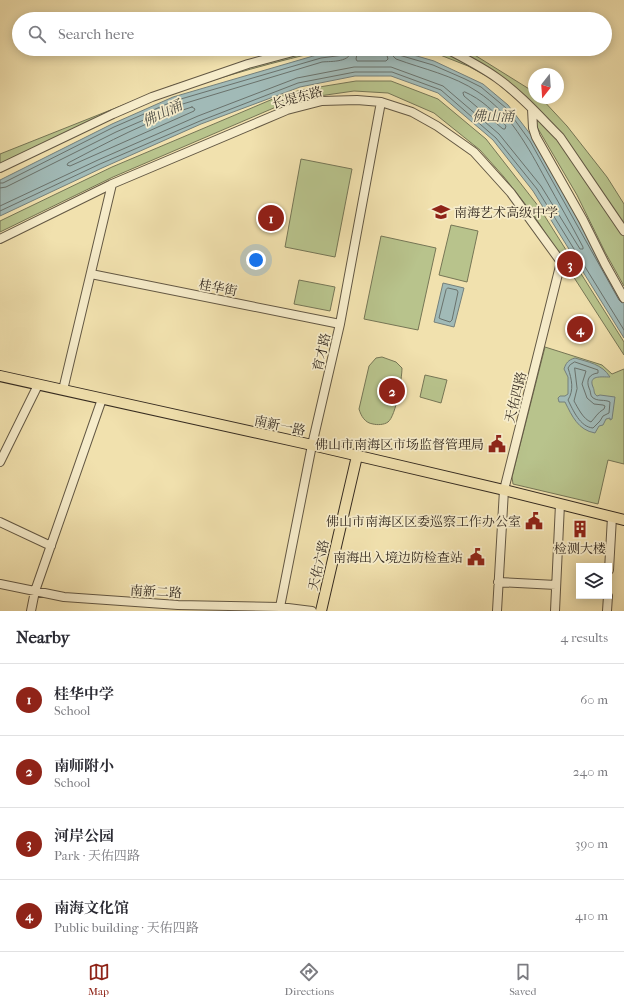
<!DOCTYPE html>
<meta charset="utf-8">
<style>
body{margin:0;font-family:"IM FELL French Canon","Noto Serif SC",serif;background:#f7f7f7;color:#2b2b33}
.controls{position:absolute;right:12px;bottom:12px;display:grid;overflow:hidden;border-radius:0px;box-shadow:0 2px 10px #0003}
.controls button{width:36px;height:36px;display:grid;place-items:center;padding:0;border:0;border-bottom:1px solid #e1e1e2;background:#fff;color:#2b2b33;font:20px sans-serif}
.compass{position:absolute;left:528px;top:68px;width:36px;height:36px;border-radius:50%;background:#fff;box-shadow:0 2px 10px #0003;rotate:197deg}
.you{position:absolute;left:256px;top:260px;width:14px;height:14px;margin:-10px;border:3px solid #fff;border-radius:50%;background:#1a73e8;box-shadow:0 0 0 6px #1a73e833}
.badge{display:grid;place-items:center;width:26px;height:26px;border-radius:50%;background:#8f2418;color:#fff;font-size:13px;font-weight:700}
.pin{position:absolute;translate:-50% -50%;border:2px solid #fff;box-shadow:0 1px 4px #0006}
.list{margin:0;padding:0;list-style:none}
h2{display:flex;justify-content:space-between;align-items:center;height:52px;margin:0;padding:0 16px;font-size:17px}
h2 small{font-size:13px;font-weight:400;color:#7c7c81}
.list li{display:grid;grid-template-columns:26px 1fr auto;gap:12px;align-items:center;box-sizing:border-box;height:72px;padding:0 16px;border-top:1px solid #e1e1e2}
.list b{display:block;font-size:15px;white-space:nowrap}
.list p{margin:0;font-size:13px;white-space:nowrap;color:#7c7c81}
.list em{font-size:13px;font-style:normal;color:#7c7c81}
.icon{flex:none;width:22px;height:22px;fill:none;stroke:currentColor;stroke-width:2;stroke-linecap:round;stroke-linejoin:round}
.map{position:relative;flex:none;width:624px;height:611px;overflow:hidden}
.search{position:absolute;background:#fff;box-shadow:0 2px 10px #0003;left:12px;right:12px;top:12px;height:44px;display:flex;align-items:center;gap:10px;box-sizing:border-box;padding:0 14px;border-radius:22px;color:#7c7c81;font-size:15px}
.sheet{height:340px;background:#fff}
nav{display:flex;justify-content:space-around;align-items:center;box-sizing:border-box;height:56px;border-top:1px solid #e1e1e2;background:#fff;font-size:11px;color:#7c7c81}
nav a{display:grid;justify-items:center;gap:2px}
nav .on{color:#8f2418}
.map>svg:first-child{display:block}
.green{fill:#b8c38c;stroke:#767656}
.water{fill:#a1bab7;stroke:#75807b}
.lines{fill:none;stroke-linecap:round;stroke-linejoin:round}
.shore{stroke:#6a726c;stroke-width:1}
.minor-casing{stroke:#635844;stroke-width:10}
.major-casing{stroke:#342a20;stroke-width:12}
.minor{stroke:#f6ecca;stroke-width:8}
.major{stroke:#f1e1ae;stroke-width:10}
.labels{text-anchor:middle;stroke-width:3.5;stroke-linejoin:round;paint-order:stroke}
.street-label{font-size:13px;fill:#342a20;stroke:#f6ecca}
.poi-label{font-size:13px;fill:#342a20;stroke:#f6ecca;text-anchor:end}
.water-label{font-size:14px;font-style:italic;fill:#4f4e46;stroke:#f6ecca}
</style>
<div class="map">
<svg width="624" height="611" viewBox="0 0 624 611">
<rect width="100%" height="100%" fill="#f1e1ae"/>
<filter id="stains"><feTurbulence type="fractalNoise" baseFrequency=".005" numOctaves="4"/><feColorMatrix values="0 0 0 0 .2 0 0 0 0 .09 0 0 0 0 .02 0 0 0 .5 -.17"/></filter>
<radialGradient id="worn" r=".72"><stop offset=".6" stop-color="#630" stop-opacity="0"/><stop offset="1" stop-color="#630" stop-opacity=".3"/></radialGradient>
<path class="green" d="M287 49H331C277 61 223 76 171 94 112 115 56 145 0 172V154L171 86Z
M425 49H465L534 92V98H541L567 126 607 177 624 204V286L605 252 577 195 537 127 534 114 492 79 468 66Z
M356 81H391L438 99 486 139 539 207 624 342V355L533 214 504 177 480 150 434 113 388 93 354 91 305 98 283 104 113 177 0 232V221L112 167 280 96 301 90Z
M301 159 352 169 335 257 285 247Z
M451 225 478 231 467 282 439 275Z
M381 236 436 248 418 330 364 319Z
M299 280 335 287 330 311 294 304Z
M545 347 602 365 612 374 624 369V464L608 460 598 504 513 484 512 477Z
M382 357 396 362 402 368C402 378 396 416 388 422 384 425 377 425 373 424 365 423 361 416 359 409L369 366 376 358Z
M425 375 447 380 441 403 420 397Z"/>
<path class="water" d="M360 49H393L434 61 483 84 508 105 534 139 624 301V338L533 191 493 140 438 93 391 76H355L300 87 201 124 102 168 0 216V180L112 124 173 97 320 54Z
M443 283 464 288 454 327 434 322Z
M575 358C588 362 602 364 610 377 601 377 588 375 593 387 595 391 593 393 597 396L600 395 615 397 612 419 610 420V418L606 419 603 425 599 426 595 433C578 430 572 416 565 402H559L558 398 560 396H565L568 394V377L564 369C566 363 568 360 575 358Z"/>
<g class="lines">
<path class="shore" d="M358 49 356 59 357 61H386L388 59 385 49
M396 49 397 52 399 55 433 65 465 79 481 87 506 108 530 141 619 300 622 303
M465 92C481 99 495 112 506 126L505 129H503L464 96 463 93Z
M192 107 195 109 194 111 70 166 67 165 68 163C108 142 149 120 192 107Z
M0 183H3L114 127 174 101 321 58 344 55 347 53V49
M0 188 6 187 116 132 176 106 322 62C332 61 351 63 352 49
M0 206 98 160 198 116 297 78 354 67H391L443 86 499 134 541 186 580 249H583V247C571 224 558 202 546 180 528 147 510 113 478 92 453 75 423 69 396 59L392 55 391 49
M0 211 100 164 200 121 298 83 355 72H392L441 90 496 138 537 189 624 330
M448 288 457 290 458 292 452 320 450 322 441 319 439 318 446 290Z
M575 362 598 370V373C589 374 586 380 589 388 591 391 590 395 592 397 597 402 605 399 610 402L609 413 603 416 600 421 593 428C580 427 573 410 568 400 574 390 572 380 568 368L570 365Z
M575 368 586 371 582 384 587 398 594 404 603 405 605 406 604 409C598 412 595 418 591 422 583 419 578 408 574 401L577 389Z"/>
<g class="minor-casing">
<path id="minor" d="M447 49C464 58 482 67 497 78 521 95 540 117 560 137L624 231
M532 109 533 128 536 137 583 220 605 264 624 298
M0 168 113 114 152 97 248 64 304 49
M0 239 112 184 287 110 322 101 357 100 381 102 412 112 437 126 474 152 511 193 561 262 504 490 497 611
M91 274 340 324
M63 390 112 184
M0 462 38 385
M0 522 51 546
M609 570 612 517
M498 582 556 585
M0 584 64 597 178 605 280 607 312 611
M280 607 312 445 340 324 381 102
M31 611 35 591 102 399
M555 611 560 504
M607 611 608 596"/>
</g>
<g class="major-casing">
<path id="major" d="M0 376 312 445 504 490 624 520
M321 611 357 456"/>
</g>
<use href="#minor" class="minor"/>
<use href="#major" class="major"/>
</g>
<defs>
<g id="school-bare" transform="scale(1.38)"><path d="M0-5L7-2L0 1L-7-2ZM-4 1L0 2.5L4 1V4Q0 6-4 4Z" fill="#8f2418" stroke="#f6ecca" stroke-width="2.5" paint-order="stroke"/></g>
<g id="civic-bare" transform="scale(1.38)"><path d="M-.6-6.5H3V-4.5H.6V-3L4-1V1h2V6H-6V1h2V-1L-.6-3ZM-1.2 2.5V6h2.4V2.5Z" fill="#8f2418" stroke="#f6ecca" stroke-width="2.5" paint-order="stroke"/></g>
<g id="building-bare" transform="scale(1.38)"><path d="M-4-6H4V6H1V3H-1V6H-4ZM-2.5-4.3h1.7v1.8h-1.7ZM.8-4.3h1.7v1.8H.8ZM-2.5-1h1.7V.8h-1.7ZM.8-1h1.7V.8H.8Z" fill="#8f2418" stroke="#f6ecca" stroke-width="2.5" paint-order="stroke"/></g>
</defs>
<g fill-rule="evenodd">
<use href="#school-bare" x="441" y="212"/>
<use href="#civic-bare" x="497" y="444"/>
<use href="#civic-bare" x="534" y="521"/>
<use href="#building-bare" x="580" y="529"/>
<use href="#civic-bare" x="476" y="557"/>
</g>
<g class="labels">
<g class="street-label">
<text transform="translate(297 97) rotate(-15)" y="5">长堤东路</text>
<text transform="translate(218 287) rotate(11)" y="5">桂华街</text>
<text transform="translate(321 352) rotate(-77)" y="5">育才路</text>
<text transform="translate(515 397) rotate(-76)" y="5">天佑四路</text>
<text transform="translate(280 425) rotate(12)" y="5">南新一路</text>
<text transform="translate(318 565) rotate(-77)" y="5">天佑六路</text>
<text transform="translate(156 591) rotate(3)" y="5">南新二路</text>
</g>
<g class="poi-label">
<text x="454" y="217" text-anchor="start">南海艺术高级中学</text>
<text x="484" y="449">佛山市南海区市场监督管理局</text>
<text x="521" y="526">佛山市南海区区委巡察工作办公室</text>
<text x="580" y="553" text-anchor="middle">检测大楼</text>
<text x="463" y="562">南海出入境边防检查站</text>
</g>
<g class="water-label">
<text transform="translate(162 113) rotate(-26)" y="5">佛山涌</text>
<text x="493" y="121">佛山涌</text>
</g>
</g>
<rect width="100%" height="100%" filter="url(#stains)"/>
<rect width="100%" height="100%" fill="url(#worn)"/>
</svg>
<div class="controls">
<button><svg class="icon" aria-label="layers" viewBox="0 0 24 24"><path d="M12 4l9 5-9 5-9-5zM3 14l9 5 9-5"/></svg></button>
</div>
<svg class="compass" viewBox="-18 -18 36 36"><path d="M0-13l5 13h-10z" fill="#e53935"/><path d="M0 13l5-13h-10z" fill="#7c7c81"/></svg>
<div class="you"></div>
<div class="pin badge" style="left:271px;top:218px">1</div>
<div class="pin badge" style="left:392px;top:391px">2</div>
<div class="pin badge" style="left:570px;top:264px">3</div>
<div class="pin badge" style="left:580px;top:329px">4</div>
<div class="search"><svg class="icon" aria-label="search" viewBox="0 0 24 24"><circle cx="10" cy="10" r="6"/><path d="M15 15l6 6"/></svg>Search here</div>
</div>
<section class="sheet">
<h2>Nearby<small>4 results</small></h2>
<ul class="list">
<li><span class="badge">1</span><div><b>桂华中学</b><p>School</p></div><em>60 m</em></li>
<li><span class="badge">2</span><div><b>南师附小</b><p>School</p></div><em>240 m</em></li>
<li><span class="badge">3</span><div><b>河岸公园</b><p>Park · 天佑四路</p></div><em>390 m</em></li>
<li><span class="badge">4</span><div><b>南海文化馆</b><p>Public building · 天佑四路</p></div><em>410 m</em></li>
</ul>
</section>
<nav>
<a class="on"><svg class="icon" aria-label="map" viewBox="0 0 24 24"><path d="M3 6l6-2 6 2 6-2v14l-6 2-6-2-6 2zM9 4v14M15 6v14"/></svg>Map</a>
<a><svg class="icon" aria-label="directions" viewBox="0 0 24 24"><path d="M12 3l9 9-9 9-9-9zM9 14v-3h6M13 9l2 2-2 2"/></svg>Directions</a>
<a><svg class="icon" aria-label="saved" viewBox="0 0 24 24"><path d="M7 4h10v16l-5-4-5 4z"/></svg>Saved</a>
</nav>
